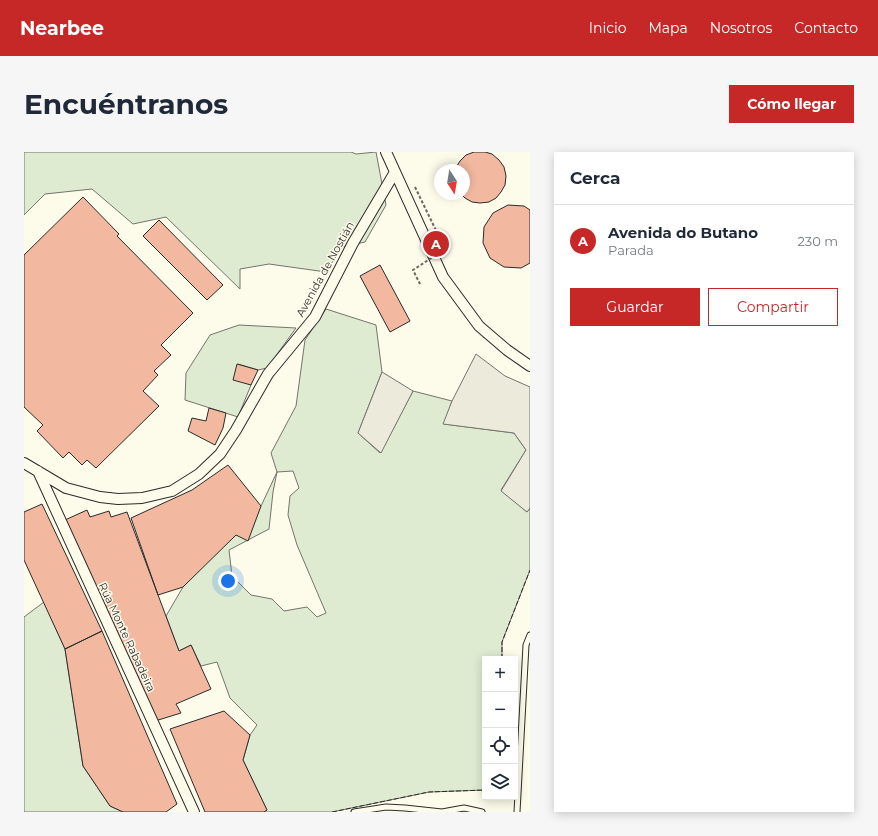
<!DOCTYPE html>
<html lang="es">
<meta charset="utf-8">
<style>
body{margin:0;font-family:Montserrat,sans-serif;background:#f6f6f7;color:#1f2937}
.controls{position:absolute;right:12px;bottom:12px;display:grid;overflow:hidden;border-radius:0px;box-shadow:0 2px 10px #0003}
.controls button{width:36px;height:36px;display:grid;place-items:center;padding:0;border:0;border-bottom:1px solid #e0e1e3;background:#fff;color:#1f2937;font:20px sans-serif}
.compass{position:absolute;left:410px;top:12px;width:36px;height:36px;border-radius:50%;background:#fff;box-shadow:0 2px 10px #0003;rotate:168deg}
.you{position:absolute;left:204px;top:429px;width:14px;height:14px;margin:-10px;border:3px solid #fff;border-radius:50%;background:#1a73e8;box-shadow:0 0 0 6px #1a73e833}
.badge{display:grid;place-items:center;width:26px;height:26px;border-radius:50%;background:#c62828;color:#fff;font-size:13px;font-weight:700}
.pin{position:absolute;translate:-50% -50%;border:2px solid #fff;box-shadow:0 1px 4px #0006}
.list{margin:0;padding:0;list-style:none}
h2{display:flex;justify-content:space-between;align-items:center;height:52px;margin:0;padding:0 16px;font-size:17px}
h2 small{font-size:13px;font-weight:400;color:#747a83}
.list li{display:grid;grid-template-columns:26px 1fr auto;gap:12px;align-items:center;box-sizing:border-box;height:72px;padding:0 16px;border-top:1px solid #e0e1e3}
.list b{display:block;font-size:15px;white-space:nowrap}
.list p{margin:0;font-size:13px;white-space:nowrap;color:#747a83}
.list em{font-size:13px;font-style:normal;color:#747a83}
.actions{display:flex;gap:8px;padding:12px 16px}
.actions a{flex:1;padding:9px 0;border:1px solid #c62828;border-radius:0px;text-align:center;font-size:14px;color:#c62828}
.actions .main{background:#c62828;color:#fff}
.icon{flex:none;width:22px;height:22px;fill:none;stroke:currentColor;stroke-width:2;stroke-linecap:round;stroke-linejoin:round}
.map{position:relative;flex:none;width:506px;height:660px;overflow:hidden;border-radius:0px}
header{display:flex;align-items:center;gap:24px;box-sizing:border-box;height:56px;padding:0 20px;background:#c62828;color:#fff}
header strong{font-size:19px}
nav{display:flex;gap:22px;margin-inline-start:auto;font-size:14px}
.intro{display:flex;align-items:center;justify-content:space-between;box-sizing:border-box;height:96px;padding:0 24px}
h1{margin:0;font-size:28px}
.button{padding:10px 18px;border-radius:0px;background:#c62828;color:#fff;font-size:14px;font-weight:700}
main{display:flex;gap:24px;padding:0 24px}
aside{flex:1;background:#fff;border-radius:0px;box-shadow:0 2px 10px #0003}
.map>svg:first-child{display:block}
.green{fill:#deebd1;stroke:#74746e;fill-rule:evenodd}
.parking{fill:#eceadb;stroke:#74746e}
.building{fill:#f2b8a0;stroke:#2b2b2b}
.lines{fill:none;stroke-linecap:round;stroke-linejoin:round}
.service-casing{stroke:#2b2b2b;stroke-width:7}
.minor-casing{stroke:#2b2b2b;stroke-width:12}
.service{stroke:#fdfbea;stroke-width:5}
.minor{stroke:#fdfbea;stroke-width:10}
.path-bridge{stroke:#6a6964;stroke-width:2;stroke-dasharray:3 2;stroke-linecap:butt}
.fence{stroke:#2b2b2b;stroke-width:1;stroke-dasharray:5 2;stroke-linecap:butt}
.labels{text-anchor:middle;stroke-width:3;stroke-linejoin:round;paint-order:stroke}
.street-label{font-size:11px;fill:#2b2b2b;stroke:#fdfbea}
</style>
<header>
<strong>Nearbee</strong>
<nav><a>Inicio</a><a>Mapa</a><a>Nosotros</a><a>Contacto</a></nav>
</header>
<div class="intro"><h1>Encuéntranos</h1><a class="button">Cómo llegar</a></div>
<main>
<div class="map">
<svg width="506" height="660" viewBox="0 0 506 660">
<rect width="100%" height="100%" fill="#fdfbea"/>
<path class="green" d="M0 0H327L332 2 352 0 362 53 341 90 318 95 302 120 245 112 216 117V137L142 65 109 72 68 37 21 42 0 63Z
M302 157 352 173 358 220 334 281 356 301 389 239 428 249 420 272 490 281 502 298 477 338 503 360 506 356V418L478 490V507H461V638L405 640 308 660H240L243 658 219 608 226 583 233 573 206 546 193 510 177 514 167 493 155 499 142 464 159 435 237 354 253 320 247 301 272 254 281 188ZM269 319 275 336 266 344 264 363 273 393 302 461 293 465 283 455 260 459 248 447 227 443 208 424 205 398 245 377 249 340 253 320Z
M215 173 272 176 243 216 234 218 214 212 227 233 214 265 161 248 162 221 186 183Z
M20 450 41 497 59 614 86 654 99 660H0V465Z"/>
<path class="parking" d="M452 202 481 224 506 235V356L503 360 477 339 502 298 490 281 419 272 428 249Z
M358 220 389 239 357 301 334 281Z"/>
<path class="building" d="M450 0H461L468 2 475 8 480 15 482 24 481 33 477 40 472 46 465 50 456 51 448 50 441 46 437 42H440V18L431 17 436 9 442 3Z
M59 45 95 82 93 84 169 161 137 193 147 203 130 219 134 223 119 239 135 254 72 316 63 308 58 313 45 300 39 306 13 279 19 273 0 255V103Z
M484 53 500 54 506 58V111L497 116 480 115 466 106 459 91 460 75 469 61Z
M135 68 199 133 183 148 119 84Z
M356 113 386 169 366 180 336 124Z
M213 212 234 218 227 233 209 228Z
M185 256 202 261 199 276 191 293 164 279 168 266 182 269Z
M204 313 237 354 224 389 212 383 159 435 134 443 107 366 168 338Z
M18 352 78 479 41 497 0 408V360Z
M63 358 66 365 85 359 87 365 103 360 155 499 167 493 187 537 152 552 157 561 131 569 41 368Z
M78 479 153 652 142 660H99L86 654 59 614 41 497Z
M200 559 226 583 219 608 243 658 240 660H181L146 577Z"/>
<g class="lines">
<g class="service-casing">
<path id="service" d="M330 660 362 655 381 656 418 660 440 656 458 660
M493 660 502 493 506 483"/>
</g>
<g class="minor-casing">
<path id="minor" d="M362 0 419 125 455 174 483 198 506 214
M0 311 42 336 76 345 94 347 118 346 148 339 175 322 196 302 212 278 244 222 291 165 329 91 371 20
M14 319 170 660"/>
</g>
<use href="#service" class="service"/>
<use href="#minor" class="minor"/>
<path class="path-bridge" d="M391 35 421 97 389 118 397 134"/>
<path class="fence" d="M478 507V490L506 418
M308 660 405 640 461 638"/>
</g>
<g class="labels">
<g class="street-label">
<text transform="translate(301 117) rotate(-61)" y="4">Avenida de Nostián</text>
<text transform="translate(103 485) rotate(65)" y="4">Rúa Monte Rabadeira</text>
</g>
</g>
</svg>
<div class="controls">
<button>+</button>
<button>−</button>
<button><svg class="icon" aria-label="locate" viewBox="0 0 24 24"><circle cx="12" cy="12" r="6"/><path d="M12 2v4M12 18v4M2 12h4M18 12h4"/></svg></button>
<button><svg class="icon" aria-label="layers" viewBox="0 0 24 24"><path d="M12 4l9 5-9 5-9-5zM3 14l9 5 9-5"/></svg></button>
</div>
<svg class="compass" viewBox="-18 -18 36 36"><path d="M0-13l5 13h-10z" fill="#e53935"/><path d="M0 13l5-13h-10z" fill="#747a83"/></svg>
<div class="you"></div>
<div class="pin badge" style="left:412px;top:92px">A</div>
</div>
<aside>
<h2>Cerca<small></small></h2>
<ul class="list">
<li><span class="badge">A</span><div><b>Avenida do Butano</b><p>Parada</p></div><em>230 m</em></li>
</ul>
<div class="actions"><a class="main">Guardar</a><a>Compartir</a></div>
</aside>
</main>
